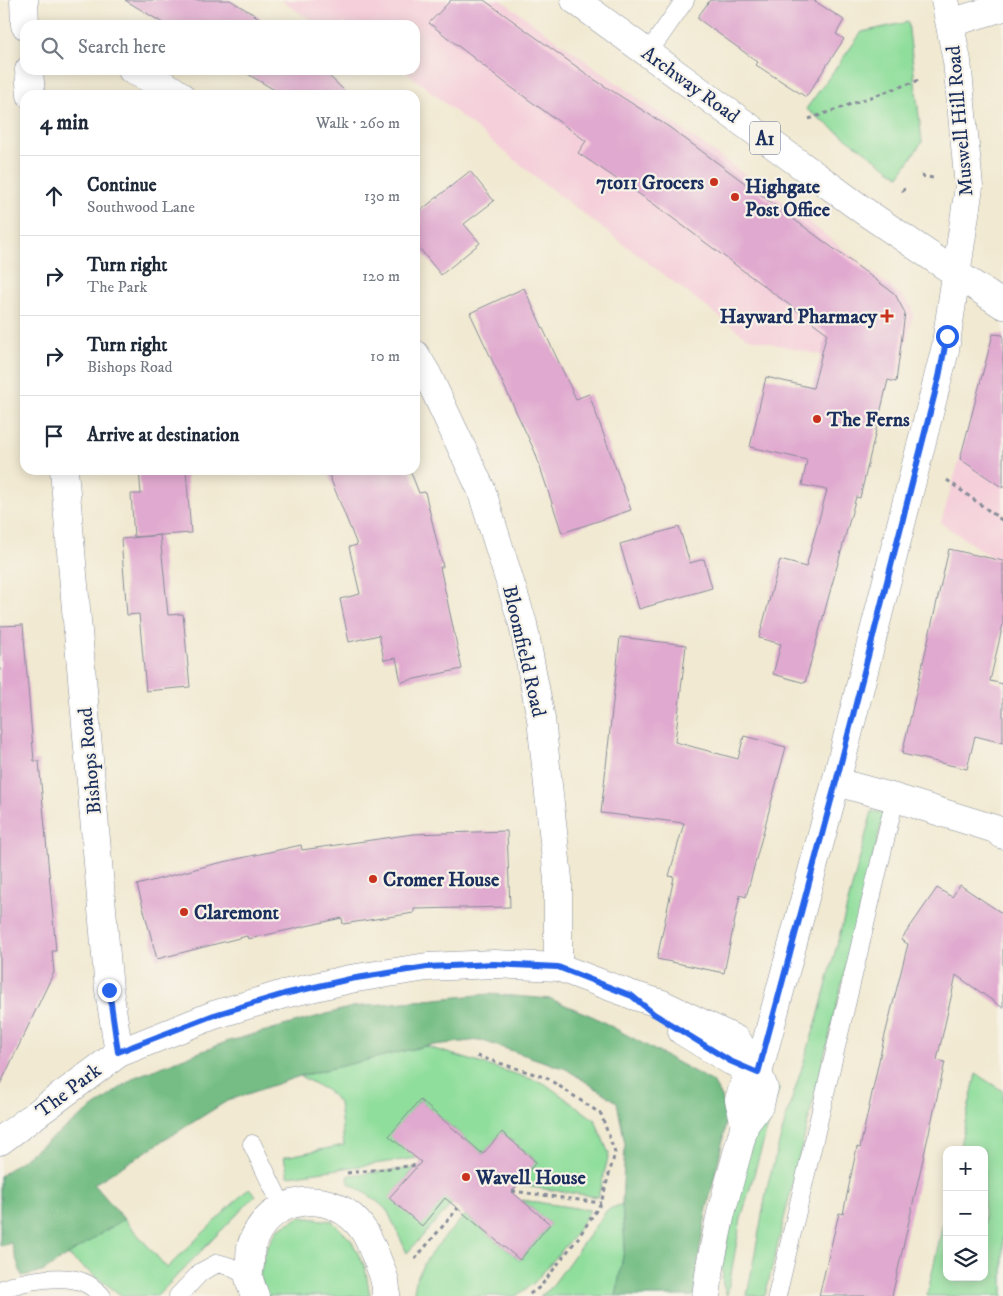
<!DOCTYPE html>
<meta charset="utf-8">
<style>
body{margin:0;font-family:"IM FELL DW Pica",serif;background:#f2f2f3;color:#1f2937}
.controls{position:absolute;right:15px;bottom:15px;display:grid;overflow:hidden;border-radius:10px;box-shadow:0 2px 12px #0003}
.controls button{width:45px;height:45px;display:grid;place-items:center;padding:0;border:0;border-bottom:1px solid #e0e1e3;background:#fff;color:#1f2937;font:25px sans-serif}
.stop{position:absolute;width:15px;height:15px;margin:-11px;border:4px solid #2563eb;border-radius:50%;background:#fff}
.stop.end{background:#2563eb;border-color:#fff;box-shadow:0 1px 5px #0008}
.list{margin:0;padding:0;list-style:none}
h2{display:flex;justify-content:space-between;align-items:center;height:65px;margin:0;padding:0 20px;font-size:21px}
h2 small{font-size:16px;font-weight:400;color:#747a83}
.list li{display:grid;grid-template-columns:32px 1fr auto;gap:15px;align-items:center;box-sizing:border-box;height:80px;padding:0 20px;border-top:1px solid #e0e1e3}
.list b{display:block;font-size:19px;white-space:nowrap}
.list p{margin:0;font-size:16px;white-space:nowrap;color:#747a83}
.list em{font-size:16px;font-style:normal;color:#747a83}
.icon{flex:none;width:28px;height:28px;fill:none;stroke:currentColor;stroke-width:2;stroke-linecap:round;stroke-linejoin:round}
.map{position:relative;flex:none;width:1003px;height:1296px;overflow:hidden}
.search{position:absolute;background:#fff;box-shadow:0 2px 12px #0003;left:20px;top:20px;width:400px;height:55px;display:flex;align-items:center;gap:12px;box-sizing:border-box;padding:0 18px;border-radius:15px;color:#747a83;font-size:19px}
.panel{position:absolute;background:#fff;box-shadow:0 2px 12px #0003;left:20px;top:90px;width:400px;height:385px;border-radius:15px}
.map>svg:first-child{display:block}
.built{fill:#f5cfda}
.green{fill:#90de9c;stroke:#56867d}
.forest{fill:#74bd84;stroke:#487671}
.building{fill:#e0a9cf}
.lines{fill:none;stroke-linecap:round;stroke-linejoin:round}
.lane-casing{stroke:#868c98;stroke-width:19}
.street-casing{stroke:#868c98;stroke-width:29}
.secondary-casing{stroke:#868c98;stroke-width:29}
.highway-casing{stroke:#868c98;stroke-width:29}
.path{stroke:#868c98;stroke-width:3;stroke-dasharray:4 4;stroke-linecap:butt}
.lane{stroke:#fff;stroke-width:18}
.street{stroke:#fff;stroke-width:28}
.secondary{stroke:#fff;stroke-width:28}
.highway{stroke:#fff;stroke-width:28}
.route{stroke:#2563eb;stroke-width:6}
.poi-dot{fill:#c8321e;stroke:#f7f3e8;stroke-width:2}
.labels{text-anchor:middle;stroke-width:4.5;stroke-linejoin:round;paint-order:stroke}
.shield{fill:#f7f3e8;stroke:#5d6a87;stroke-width:1}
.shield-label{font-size:19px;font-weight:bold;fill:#1b2f5e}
.street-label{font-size:20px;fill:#1b2f5e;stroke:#f7f3e8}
.poi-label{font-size:20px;font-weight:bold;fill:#1b2f5e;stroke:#f7f3e8;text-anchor:start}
</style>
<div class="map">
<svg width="1003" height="1296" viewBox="0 0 1003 1296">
<rect width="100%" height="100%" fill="#f7f3e8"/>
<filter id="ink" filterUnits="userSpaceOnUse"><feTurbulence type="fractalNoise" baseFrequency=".02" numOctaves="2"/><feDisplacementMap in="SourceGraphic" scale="10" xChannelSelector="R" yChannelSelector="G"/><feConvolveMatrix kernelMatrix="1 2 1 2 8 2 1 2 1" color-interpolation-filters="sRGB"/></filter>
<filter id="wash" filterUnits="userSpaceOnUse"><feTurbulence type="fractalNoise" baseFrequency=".0096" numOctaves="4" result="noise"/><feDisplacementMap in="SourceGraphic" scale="20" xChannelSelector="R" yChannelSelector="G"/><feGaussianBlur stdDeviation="1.12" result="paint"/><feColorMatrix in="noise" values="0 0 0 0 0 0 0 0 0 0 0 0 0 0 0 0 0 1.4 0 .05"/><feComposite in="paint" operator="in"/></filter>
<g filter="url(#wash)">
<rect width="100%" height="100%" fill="#f1e9d1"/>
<path class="built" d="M281 0H501L794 210 903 297 912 308 913 316 898 379 816 354 746 337 538 179 404 70H415V25H348L344 22 341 25H318Z
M997 361 1003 365V565L941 523 965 440 985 365Z"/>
<path class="green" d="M908 22 922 142 899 176 806 109 862 32Z
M872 811 884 813 765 1296H747L768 1183 786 1118 818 1017Z
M425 1046 544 1083 595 1120 609 1154 598 1197 518 1185 536 1161 502 1132 483 1154 420 1100 390 1136 417 1158 288 1176 284 1157 344 1145 339 1103 328 1091 300 1076Z
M976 1074 1003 1091V1296H927L947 1205V1277H984V1150H959Z
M772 1085 779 1088 741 1219 727 1296 723 1285 722 1263 742 1175Z
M415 1168 390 1198 445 1197 452 1204 407 1253 387 1210 373 1198 349 1183 348 1177 350 1175Z
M249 1188 256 1195 157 1296H122L67 1255 124 1219 167 1268Z
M522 1200 590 1210 574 1236 534 1283 516 1296H414C413 1265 446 1237 465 1215L520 1260 550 1224Z
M622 1204 625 1245 616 1296H540L550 1289 607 1210Z
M300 1217 332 1221 351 1240 365 1267 370 1296H266L260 1274 267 1247 278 1229Z"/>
<path class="forest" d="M489 994 551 999 594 1017 713 1082 722 1097 726 1122 720 1154 706 1213 698 1262 695 1296H616L625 1245 622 1204 625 1144 617 1102 566 1069 480 1040 425 1046 300 1076 227 1101 94 1184 124 1219 42 1272 22 1276 11 1243 0 1246V1176L135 1077 226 1042 352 1007Z"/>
<g id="blocks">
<path class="building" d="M125 0H230L271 25H166Z
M451 0H484L595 80 669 127 895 294 905 313 896 382 888 380 860 498 856 497 805 683 773 674 781 644 759 638 780 560 806 567 827 490 802 485 807 460 750 447 766 377 813 388 827 333 651 202 578 153 586 141 508 85 429 23Z
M710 0H813L844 20 836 34 844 39 806 97 756 65 758 62 697 18Z
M241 70H323L349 95H283Z
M470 171 494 201 464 224 480 243 441 275 415 243V215Z
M524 288 576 399 589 394 631 510 562 533 535 452 470 313Z
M993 334 1003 335V488L960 459Z
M139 470H186L191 533 134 537 131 494H141Z
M327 470H410L419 493 425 492 443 567H440L462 669 401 682 396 658 384 660 379 635 349 642 340 599 360 594 349 547 357 545Z
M679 527 690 563 704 559 712 588 639 609 620 544Z
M160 535 168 615 183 614 190 687 146 691 139 614 127 615 121 539Z
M949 549 1003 561V624L990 681 1003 684V743L975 736 967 769 902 754Z
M23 625 34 761H39L56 951H52L54 972 0 1085V626Z
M620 637 686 645 675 742 738 759 744 736 786 747 746 897 740 895 724 973 657 959 674 877 669 876 684 823 601 813Z
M507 831 510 907 414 909V913L343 924 342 918 248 939 247 936 157 959 137 885 210 865 301 845 302 850 413 834Z
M960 885 1003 914V1008L956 975 937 1060 945 1062 892 1296H819L839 1213 843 1214 857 1147 860 1148 882 1047 908 944 901 940 937 888 952 897Z
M420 1100 483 1154 502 1132 536 1162 512 1192 550 1224 520 1260 445 1198 422 1226 389 1198 421 1162 389 1136Z"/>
</g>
</g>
<g filter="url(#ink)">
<use href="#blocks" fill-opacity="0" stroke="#868c98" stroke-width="1"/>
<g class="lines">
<g class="lane-casing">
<path id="lane" d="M648 53 685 0
M252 1144 283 1208
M0 1290C22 1281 66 1272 87 1284 93 1287 98 1292 102 1296
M178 1296 201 1272 218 1263 231 1267 249 1277
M777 1296 895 798"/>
</g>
<g class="street-casing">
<path id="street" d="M24 0 25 25
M950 23 1003 7
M29 70 31 95
M132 70 168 87 180 95
M415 354 427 374 481 489 523 624 541 719 558 879V967
M64 470 109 990 119 1053
M836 782 895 798 995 829 1003 835
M682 1031 731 1061 758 1073
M0 1141 119 1053 214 1015 284 994 350 979 427 967 494 964 558 967 632 995 662 1004 737 1040 758 1073
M255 1296C253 1290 250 1284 249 1278 248 1273 250 1267 250 1263 250 1258 250 1252 251 1247 266 1193 335 1186 364 1231 368 1237 371 1245 374 1252 380 1266 387 1280 386 1296"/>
</g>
<g class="secondary-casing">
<path id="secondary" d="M745 1124 739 1100 745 1081 758 1073
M706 1296 711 1261 721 1213 745 1124 760 1104 764 1088 758 1073 836 782 945 350 969 187 957 61 945 0"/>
</g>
<g class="highway-casing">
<path id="highway" d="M575 0 864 211 1003 305"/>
</g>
<path class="path" d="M809 119 922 79
M921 176 933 178
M903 192 904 187
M947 480 1003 521
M477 1056 547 1078 601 1114 615 1153 601 1203 578 1238 540 1287 527 1296
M347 1173 418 1165
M512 1191 601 1203
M415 1259 458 1208"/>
<use href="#lane" class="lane"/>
<use href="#street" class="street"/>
<use href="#secondary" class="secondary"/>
<use href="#highway" class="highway"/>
</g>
</g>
<g class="lines" filter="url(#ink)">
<path class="route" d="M109 990 118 1052 214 1015 284 994 350 979 427 967 494 964 558 967 632 996 654 1014 730 1061 758 1073 836 782 939 377 947 336"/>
</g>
<g class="poi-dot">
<circle cx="714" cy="182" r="5"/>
<circle cx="735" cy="197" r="5"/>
<path d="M884.5 308.5h5v5h5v5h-5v5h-5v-5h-5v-5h5z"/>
<circle cx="817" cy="419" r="5"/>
<circle cx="373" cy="879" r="5"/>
<circle cx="184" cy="912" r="5"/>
<circle cx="466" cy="1177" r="5"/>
</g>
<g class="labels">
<rect class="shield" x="750" y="121.5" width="30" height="33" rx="4"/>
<g class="shield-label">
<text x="765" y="145">A1</text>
</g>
<g class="street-label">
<text transform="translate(691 84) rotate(36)" y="7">Archway Road</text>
<text transform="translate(959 121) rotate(-95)" y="7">Muswell Hill Road</text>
<text transform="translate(525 651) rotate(77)" y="7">Bloomfield Road</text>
<text transform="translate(89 761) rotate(-95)" y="7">Bishops Road</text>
<text transform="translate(68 1090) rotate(-37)" y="7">The Park</text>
</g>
<g class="poi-label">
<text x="704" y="189" text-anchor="end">7to11 Grocers</text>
<text x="745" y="193">Highgate<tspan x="745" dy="23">Post Office</tspan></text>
<text x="877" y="323" text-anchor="end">Hayward Pharmacy</text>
<text x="827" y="426">The Ferns</text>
<text x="383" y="886">Cromer House</text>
<text x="194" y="919">Claremont</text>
<text x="476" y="1184">Wavell House</text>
</g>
</g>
</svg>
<div class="controls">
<button>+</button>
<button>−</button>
<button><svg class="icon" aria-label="layers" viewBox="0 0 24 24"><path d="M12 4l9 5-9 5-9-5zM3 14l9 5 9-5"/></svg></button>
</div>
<div class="stop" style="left:947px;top:336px"></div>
<div class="stop end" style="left:109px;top:990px"></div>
<div class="search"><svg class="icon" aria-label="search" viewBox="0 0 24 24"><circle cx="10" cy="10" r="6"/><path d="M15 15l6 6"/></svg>Search here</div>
<section class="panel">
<h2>4 min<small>Walk · 260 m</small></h2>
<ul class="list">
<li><svg class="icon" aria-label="ahead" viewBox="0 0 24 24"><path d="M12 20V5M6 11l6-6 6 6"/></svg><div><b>Continue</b><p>Southwood Lane</p></div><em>130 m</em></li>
<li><svg class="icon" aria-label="right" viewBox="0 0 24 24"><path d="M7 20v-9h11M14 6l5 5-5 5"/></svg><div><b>Turn right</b><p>The Park</p></div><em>120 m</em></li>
<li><svg class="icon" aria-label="right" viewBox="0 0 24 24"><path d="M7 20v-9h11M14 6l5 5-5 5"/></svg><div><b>Turn right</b><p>Bishops Road</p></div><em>10 m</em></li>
<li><svg class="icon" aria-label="arrive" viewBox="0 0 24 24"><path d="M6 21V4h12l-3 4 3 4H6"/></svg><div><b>Arrive at destination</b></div></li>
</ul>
</section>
</div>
